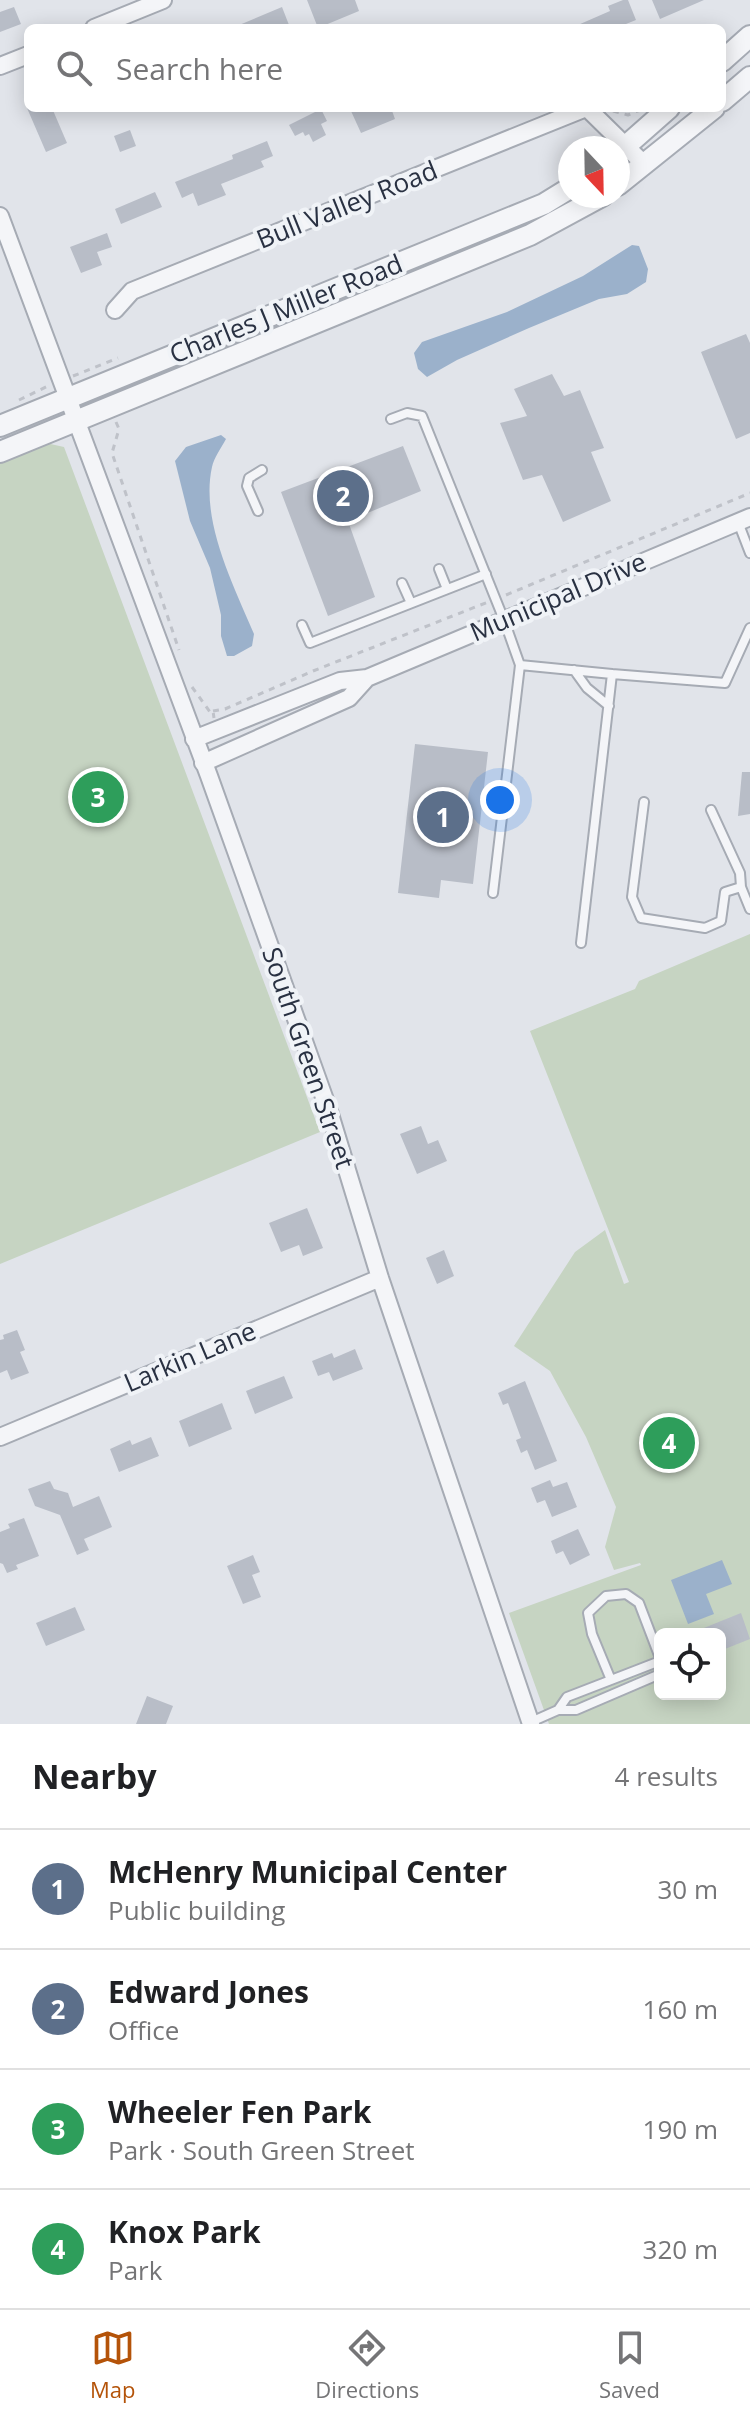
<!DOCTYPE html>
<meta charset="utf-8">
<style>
body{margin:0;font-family:"Open Sans",sans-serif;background:#f2f2f2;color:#202124}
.controls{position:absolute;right:24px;bottom:24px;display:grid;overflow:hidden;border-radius:12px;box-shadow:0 4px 20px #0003}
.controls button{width:72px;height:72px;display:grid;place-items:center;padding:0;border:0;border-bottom:2px solid #e0e0e0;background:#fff;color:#202124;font:40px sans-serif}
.compass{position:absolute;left:558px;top:136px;width:72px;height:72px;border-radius:50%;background:#fff;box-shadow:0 4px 20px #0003;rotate:158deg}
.you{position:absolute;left:500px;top:800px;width:28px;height:28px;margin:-20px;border:6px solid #fff;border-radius:50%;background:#1a73e8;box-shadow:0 0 0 12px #1a73e833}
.badge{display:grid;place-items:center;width:52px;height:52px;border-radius:50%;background:#b45309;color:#fff;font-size:26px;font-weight:700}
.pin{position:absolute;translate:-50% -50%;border:4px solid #fff;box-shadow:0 2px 8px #0006}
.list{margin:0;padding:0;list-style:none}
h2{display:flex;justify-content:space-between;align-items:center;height:104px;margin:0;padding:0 32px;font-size:34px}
h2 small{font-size:26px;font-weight:400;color:#757577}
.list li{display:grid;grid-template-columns:52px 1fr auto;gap:24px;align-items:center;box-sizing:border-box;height:120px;padding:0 32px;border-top:2px solid #e0e0e0}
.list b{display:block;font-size:30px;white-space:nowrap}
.list p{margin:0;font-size:26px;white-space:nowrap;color:#757577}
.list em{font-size:26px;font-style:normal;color:#757577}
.icon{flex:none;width:44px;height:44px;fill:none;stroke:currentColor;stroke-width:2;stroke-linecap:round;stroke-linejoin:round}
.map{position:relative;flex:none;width:750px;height:1724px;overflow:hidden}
.search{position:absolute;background:#fff;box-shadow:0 4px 20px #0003;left:24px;right:24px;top:24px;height:88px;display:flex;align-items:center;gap:20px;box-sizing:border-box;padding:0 28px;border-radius:12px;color:#757577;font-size:30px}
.sheet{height:584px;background:#fff}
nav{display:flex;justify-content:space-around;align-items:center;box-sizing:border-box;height:112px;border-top:2px solid #e0e0e0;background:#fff;font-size:22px;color:#757577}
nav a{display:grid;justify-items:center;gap:4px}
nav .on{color:#b45309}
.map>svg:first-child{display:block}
.green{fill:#c6d4c2;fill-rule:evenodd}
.water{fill:#9bb1cb}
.building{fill:#b8bdc7}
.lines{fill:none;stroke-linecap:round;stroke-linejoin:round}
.service-casing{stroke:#a6abb4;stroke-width:12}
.minor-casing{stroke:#a6abb4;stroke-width:20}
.tertiary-casing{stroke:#a6abb4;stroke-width:24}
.path{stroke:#bfc2c9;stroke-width:3;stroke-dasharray:6 6;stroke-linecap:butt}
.service{stroke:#f4f5f8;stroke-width:8}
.minor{stroke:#f4f5f8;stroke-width:16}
.tertiary{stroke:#f4f5f8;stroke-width:20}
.labels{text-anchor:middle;stroke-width:8;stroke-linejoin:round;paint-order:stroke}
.street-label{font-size:26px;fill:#293142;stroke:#f0f3f7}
</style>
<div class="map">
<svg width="750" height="1724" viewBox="0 0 750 1724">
<rect width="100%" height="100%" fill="#e1e4ea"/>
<path class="green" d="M46 443 64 447 320 1132 0 1264V463Z
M750 934V1724H549L509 1613 641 1565 640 1563 614 1570 605 1547 616 1507 586 1437 550 1371 514 1346 575 1252 605 1230 624 1284 629 1282 530 1031 635 989 639 981ZM660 1634H720V1694H660Z"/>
<path class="water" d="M632 245 639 246 648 269 646 282 627 294 599 299 529 328 457 360 427 377 418 369 414 353 422 342 507 312 583 276Z
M221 435 226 439C221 448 214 458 212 467 200 521 234 586 254 634L252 646 234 656H227L221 636V615L210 568 190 521 175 461 186 447Z
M722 1560 732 1584 706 1594 714 1614 688 1624 671 1580Z"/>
<path class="building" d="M307 0H355L359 11 318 28Z
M623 0H628L636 20 616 28H571L610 11 608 6Z
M652 0H704L660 19Z
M14 7 21 24 0 32V12Z
M282 7 289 25 281 28H232Z
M27 108H52L67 143 46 152Z
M359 108H391L395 119 361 133 351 111Z
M321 109 327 121 321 124 326 135 313 142 309 134 305 136 303 132 295 136 289 125Z
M130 130 136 146 120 152 114 136Z
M267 141 273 156 261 161 264 167 221 184 226 195 198 206 193 193 182 198 175 182 233 159 232 155Z
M155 192 162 207 121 224 115 209Z
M107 233 112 247 97 252 102 265 81 273 70 247Z
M746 334 750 343V433L736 439 701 352Z
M552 374 564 396 580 390 604 448 591 452 611 501 563 522 542 475 523 480 500 423 527 416 514 389Z
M403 446 421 491 348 521 375 597 328 616 281 492Z
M415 744 488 752 473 884 441 880 439 898 398 893Z
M742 772H750V814L738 816Z
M421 1126 428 1144 438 1140 447 1161 417 1174 400 1134Z
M307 1208 323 1248 303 1256 299 1245 281 1252 269 1223Z
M444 1250 454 1276 437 1284 426 1258Z
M17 1330 25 1350 20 1352 29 1373 11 1380 7 1370 0 1373V1340L4 1339 3 1335Z
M355 1349 363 1369 333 1381 329 1372 318 1376 312 1361 332 1353 334 1358Z
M284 1376 293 1398 255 1414 246 1391Z
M525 1381 557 1461 535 1470 527 1450 521 1453 516 1440 521 1438 508 1403 503 1405 498 1393Z
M222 1403 232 1429 189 1447 179 1421Z
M151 1437 159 1456 119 1472 110 1449 130 1440 132 1445Z
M550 1480 553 1487 567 1482 577 1507 552 1517 545 1500 537 1503 531 1488Z
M50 1481 54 1489 68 1493 73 1507 99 1496 112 1527 84 1539 89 1550 77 1555 60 1515 35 1506 28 1489Z
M24 1518 39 1556 16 1565 18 1569 7 1573 3 1564 0 1563V1532L10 1528 8 1524Z
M578 1529 590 1555 570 1565 563 1551 556 1554 551 1541Z
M253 1555 260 1572 252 1575 261 1597 243 1604 227 1566Z
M75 1607 85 1630 46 1646 36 1623Z
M741 1613 750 1639 720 1651V1634H689Z
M147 1696 173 1706 166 1724H136Z"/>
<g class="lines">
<g class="service-casing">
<path id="service" d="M391 419 407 413 422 416 504 620 520 665 612 674 581 943
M258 511 247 486 249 478 262 470
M738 522 750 553
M439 569 447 589
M402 583 411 603
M302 625 310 643 486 574
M574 670 587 688 609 706
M612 674 725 683 750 628
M644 802 632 897 641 918 705 928 721 921 725 892 741 887 740 873 711 810
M741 887 750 909
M493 893 520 665
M611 1680 660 1661
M558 1710 567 1697 611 1680 592 1634 588 1613 606 1596 626 1594 639 1603 660 1658
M531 1722 558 1710H576L660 1674"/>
</g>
<g class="minor-casing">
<path id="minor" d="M94 28 163 0
M0 66 28 55
M587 108 645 165
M0 216 209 776 329 1111 380 1278 531 1724
M115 310 132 291 586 108
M194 739 340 681 367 678 750 517
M203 763 349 698 367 678
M0 1437 380 1278"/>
</g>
<g class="tertiary-casing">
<path id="tertiary" d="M722 61 750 36
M722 101 750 77
M618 153 669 108
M618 185 714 108
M0 426 544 204 570 188
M0 452 530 235 602 196"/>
</g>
<path class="path" d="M613 111 628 115 640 110
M73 376 118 358
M19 400 48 386
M116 422 119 429 112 453 179 650
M506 595 750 493
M192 687 210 712 213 711 214 718
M213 711 225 709 313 671 488 602"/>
<use href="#service" class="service"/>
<use href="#minor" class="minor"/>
<use href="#tertiary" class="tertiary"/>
</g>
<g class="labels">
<g class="street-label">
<text transform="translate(347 205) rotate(-22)" y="9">Bull Valley Road</text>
<text transform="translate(286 309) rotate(-22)" y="9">Charles J Miller Road</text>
<text transform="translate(558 597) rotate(-23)" y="9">Municipal Drive</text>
<text transform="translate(308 1058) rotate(71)" y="9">South Green Street</text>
<text transform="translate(190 1357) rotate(-23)" y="9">Larkin Lane</text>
</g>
</g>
</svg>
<div class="controls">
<button><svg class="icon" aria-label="locate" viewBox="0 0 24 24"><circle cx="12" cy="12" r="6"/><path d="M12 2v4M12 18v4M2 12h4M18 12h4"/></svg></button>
</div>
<svg class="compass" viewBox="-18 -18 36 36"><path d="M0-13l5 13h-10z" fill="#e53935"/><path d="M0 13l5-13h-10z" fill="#757577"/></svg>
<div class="you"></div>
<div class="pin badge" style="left:443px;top:817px;background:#5c6f8a">1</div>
<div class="pin badge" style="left:343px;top:496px;background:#5c6f8a">2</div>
<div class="pin badge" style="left:98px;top:797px;background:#2e9e5b">3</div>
<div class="pin badge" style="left:669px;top:1443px;background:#2e9e5b">4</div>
<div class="search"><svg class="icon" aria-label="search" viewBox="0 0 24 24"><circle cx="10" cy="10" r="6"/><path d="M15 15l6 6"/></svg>Search here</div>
</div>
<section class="sheet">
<h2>Nearby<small>4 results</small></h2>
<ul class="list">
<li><span class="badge" style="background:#5c6f8a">1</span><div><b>McHenry Municipal Center</b><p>Public building</p></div><em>30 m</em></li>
<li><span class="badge" style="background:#5c6f8a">2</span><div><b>Edward Jones</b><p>Office</p></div><em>160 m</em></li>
<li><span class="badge" style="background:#2e9e5b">3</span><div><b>Wheeler Fen Park</b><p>Park · South Green Street</p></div><em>190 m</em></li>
<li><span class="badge" style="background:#2e9e5b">4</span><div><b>Knox Park</b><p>Park</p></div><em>320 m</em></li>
</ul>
</section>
<nav>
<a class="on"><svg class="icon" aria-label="map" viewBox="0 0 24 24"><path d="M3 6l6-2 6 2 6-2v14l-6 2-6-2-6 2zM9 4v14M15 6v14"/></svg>Map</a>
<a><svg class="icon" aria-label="directions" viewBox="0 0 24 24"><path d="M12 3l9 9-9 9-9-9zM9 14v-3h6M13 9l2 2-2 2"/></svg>Directions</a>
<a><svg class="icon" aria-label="saved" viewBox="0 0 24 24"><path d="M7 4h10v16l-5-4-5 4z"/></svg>Saved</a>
</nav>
